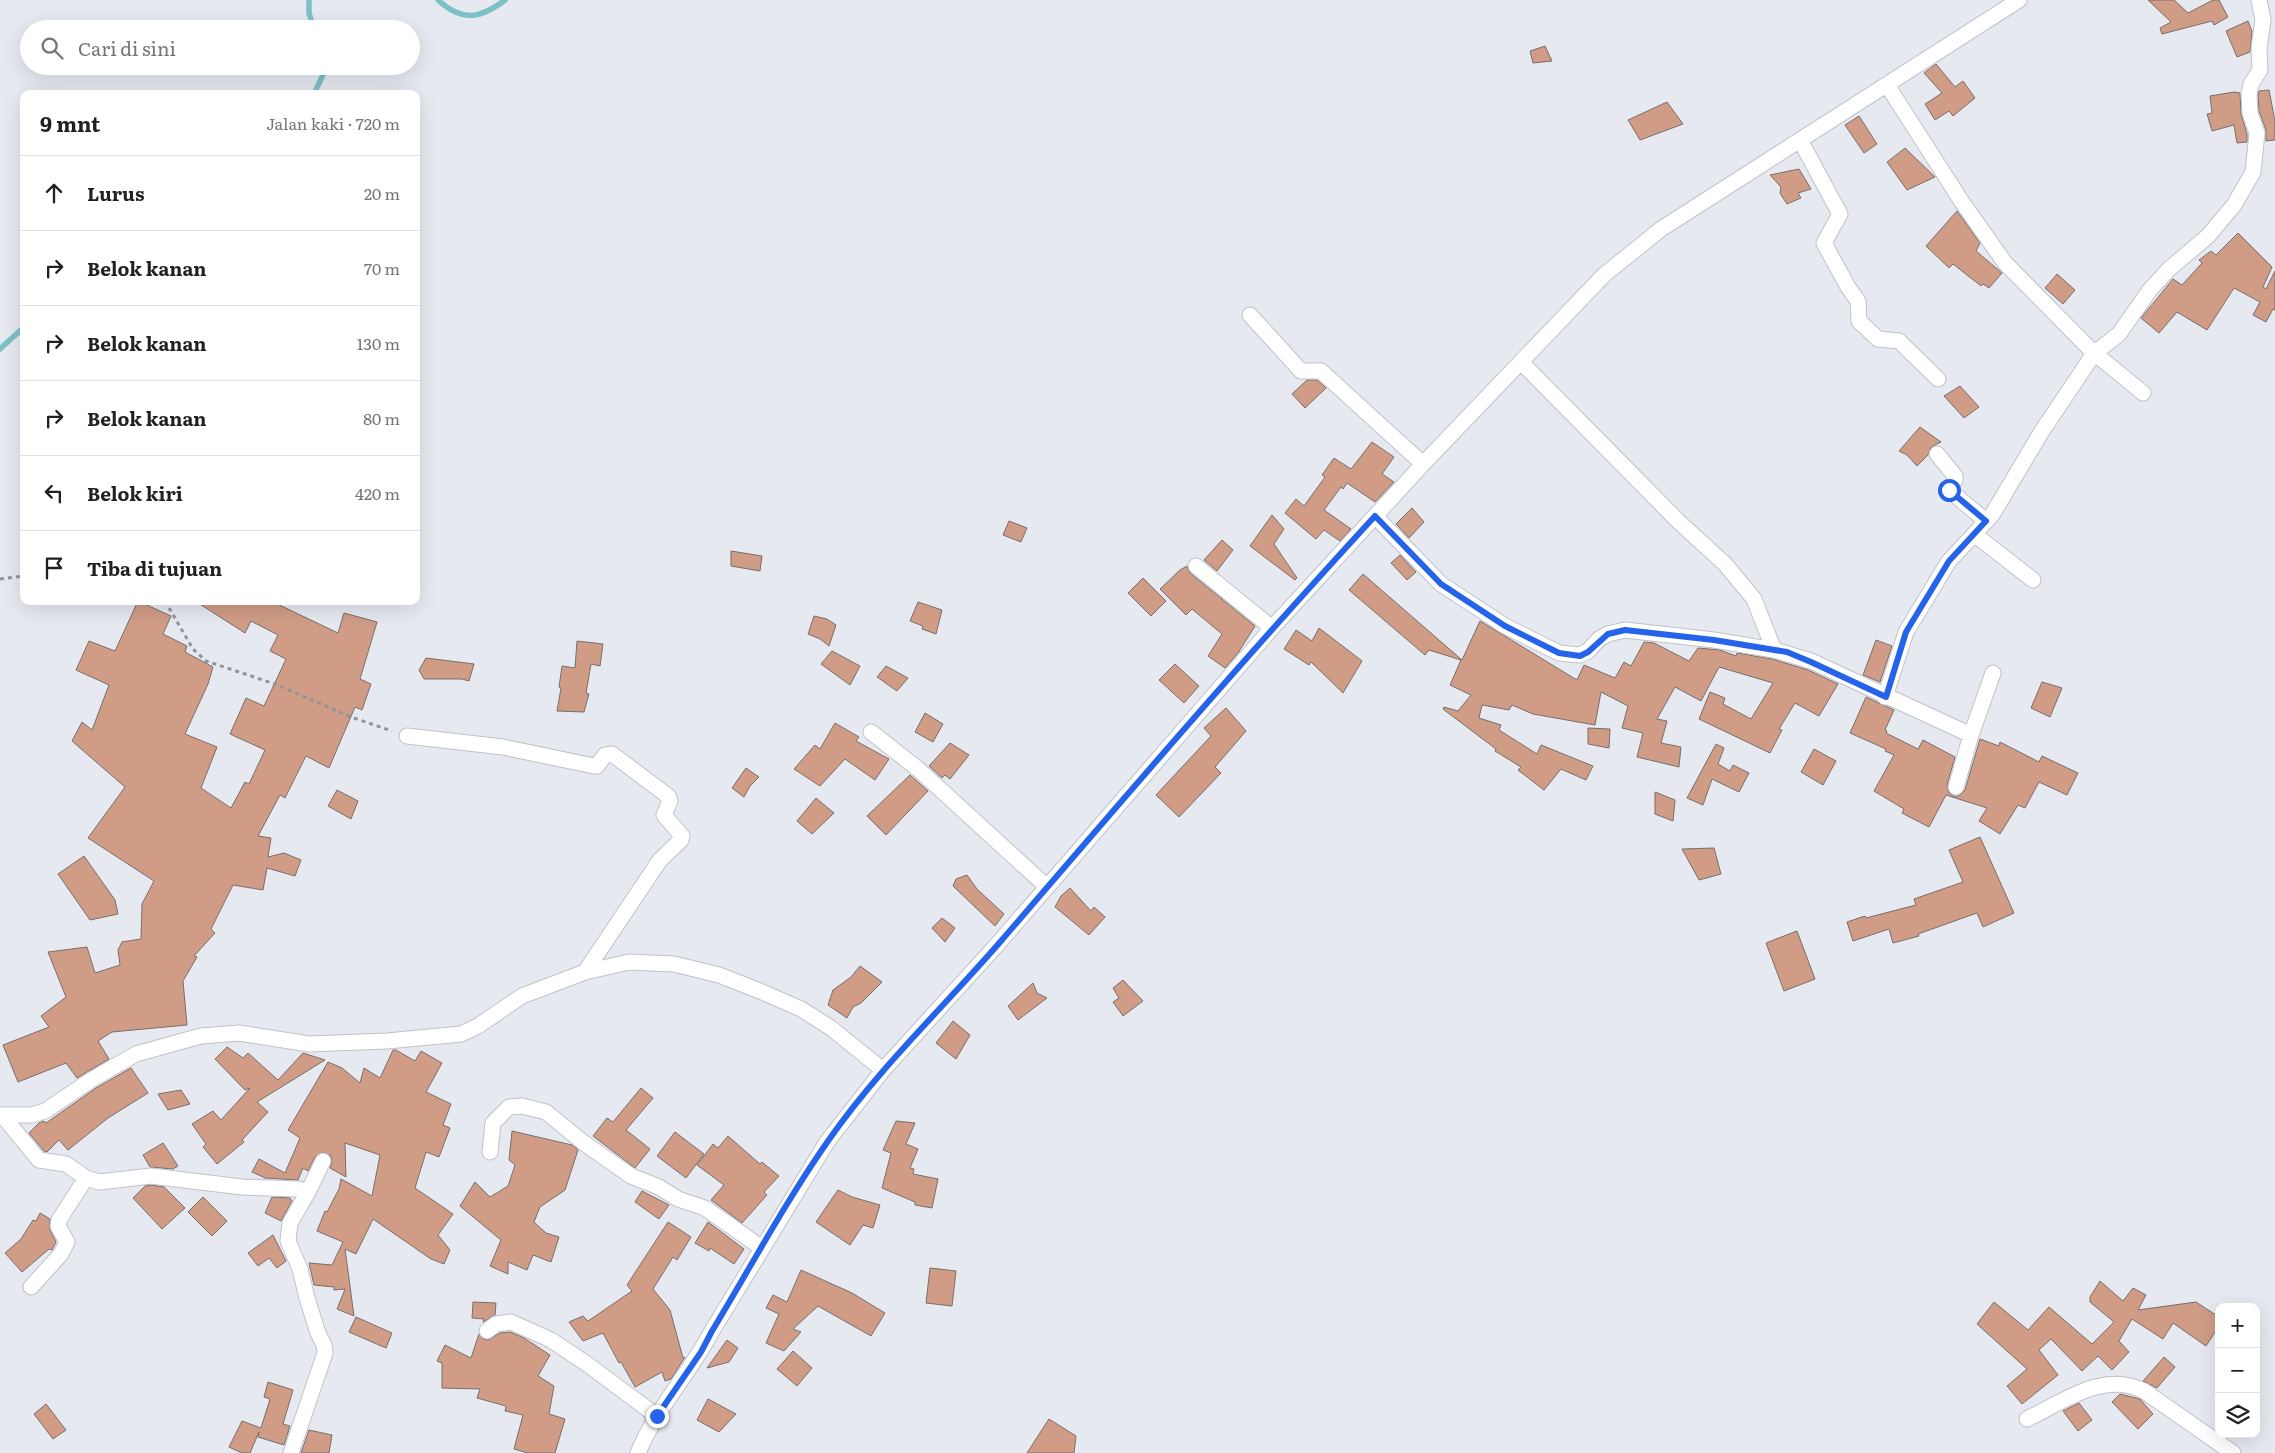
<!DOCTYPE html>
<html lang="id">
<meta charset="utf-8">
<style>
body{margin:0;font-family:Literata,serif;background:#f6f6f6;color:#202124}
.controls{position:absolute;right:15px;bottom:15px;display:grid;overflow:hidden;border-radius:10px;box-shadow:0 5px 20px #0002}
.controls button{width:45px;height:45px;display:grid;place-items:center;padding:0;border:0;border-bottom:1px solid #e0e0e0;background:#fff;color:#202124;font:25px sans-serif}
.stop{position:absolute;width:15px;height:15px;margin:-11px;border:4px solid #2563eb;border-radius:50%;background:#fff}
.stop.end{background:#2563eb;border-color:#fff;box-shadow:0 1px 5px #0008}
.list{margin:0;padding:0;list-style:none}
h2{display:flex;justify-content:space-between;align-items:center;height:65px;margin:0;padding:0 20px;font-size:21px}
h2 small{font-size:16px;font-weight:400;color:#757577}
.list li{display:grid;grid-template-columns:32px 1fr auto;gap:15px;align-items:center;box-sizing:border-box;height:75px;padding:0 20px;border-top:1px solid #e0e0e0}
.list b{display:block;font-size:19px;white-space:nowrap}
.list em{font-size:16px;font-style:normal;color:#757577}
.icon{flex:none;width:28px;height:28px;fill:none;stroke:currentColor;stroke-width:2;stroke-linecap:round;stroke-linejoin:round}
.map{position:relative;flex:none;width:2275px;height:1453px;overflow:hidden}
.search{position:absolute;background:#fff;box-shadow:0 5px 20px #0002;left:20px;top:20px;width:400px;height:55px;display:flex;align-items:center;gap:12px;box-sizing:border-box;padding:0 18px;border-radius:28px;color:#757577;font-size:19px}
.panel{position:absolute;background:#fff;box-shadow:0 5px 20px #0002;left:20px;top:90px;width:400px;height:515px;border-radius:10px}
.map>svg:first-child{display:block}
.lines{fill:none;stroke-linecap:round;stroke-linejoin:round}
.stream{stroke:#7cc1c6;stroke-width:5.5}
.building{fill:#d09c86;stroke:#776f6c}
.street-casing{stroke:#c0c2c9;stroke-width:17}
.path{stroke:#92949a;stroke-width:3;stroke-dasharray:4 4;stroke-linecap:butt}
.street{stroke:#fff;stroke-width:15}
.route{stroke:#2563eb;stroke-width:6}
</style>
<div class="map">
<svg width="2275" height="1453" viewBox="0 0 2275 1453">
<rect width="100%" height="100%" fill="#e7e9f1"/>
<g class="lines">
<path class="stream" d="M309 0V13L314 29
M438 0C462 22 480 19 505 0
M314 94 327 66
M0 349 24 327"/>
</g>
<path class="building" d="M2148 0H2174L2188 13 2213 0H2219L2228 17 2214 25 2212 21 2162 34 2160 28 2171 22Z
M2248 21 2252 31 2250 52 2237 57 2226 31Z
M1545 46 1552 61 1533 63 1530 51Z
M1936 64 1955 87 1963 81 1975 98 1953 116 1949 111 1935 120 1925 104 1942 93 1924 73Z
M2269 90 2275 121V140L2266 141V130L2259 111 2258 95 2259 91Z
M2234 92 2240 93 2241 114 2247 134V142L2237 143 2234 125 2212 131 2207 114 2212 113 2210 96Z
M1667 102 1683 124 1640 140 1628 120Z
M1859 116 1877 144 1864 153 1845 125Z
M1905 148 1935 177 1907 190 1887 162Z
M1799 169 1811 189 1798 193 1801 198 1787 204 1780 193 1781 187 1770 175Z
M1957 211 1980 243 1976 251 2002 273 1989 288 1983 284 1981 286 1953 264 1949 268 1926 246Z
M2238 233 2272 267 2263 287 2266 289 2275 271V310L2273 309 2266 322 2253 315 2260 302 2234 288 2207 330 2177 312 2159 333 2141 318 2173 279 2182 285 2202 263 2199 260 2211 251 2216 255Z
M2057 274 2075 290 2063 304 2045 288Z
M1307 380H1317L1326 388 1305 408 1292 394Z
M1960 386 1979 407 1964 418 1944 396Z
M1920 427 1941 442 1931 447 1928 455 1917 466 1907 455 1899 451Z
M1372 442 1394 457 1382 474 1394 482 1375 502 1347 483 1343 489 1341 487 1324 510 1351 529 1340 541 1324 530 1316 539 1285 513 1296 499 1304 506 1325 477 1322 475 1334 458 1351 469Z
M1412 508 1424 522 1409 538 1396 524Z
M1272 515 1284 529 1274 544 1297 578 1295 580 1250 546Z
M1009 521 1027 528 1021 542 1003 535Z
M1222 540 1233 550 1217 571 1204 560Z
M731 551 762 556 760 571 731 566Z
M1400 555 1416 572 1407 580 1391 563Z
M1187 566 1190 573 1255 626 1238 653 1225 668 1208 656 1222 634 1192 609 1186 615 1160 589 1180 570Z
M1363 574 1462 660 1480 621 1577 680 1584 665 1615 678 1624 662 1631 666 1644 642 1654 643 1689 661 1698 648 1720 650 1736 656 1737 653 1772 659 1808 670 1838 684 1819 716 1795 703 1779 729 1782 730 1770 753 1699 719 1710 692 1725 698 1723 704 1751 719 1773 683 1719 667 1701 701 1675 687 1657 719 1667 721 1661 743 1681 747 1679 767 1637 757 1643 733 1622 728 1628 706 1601 692 1595 725 1533 714 1512 705 1509 710 1482 705 1479 718 1501 725 1499 730 1537 754 1541 745 1593 766 1586 780 1561 769 1544 790 1518 770 1521 767 1495 751 1496 749 1443 709 1444 707 1458 711 1471 695 1450 685 1461 660 1429 650 1425 655 1349 590Z
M1143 578 1166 601 1151 616 1128 593Z
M138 601 171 616 163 634 187 646 185 652 213 667 208 684 185 734 217 747 201 788 231 808 245 782 249 784 265 750 230 734 246 698 264 706 286 659 270 651 278 635 251 621 245 633 195 601H271L338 633 344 613 377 622 360 679 371 684 362 710 355 707 329 768 306 756 285 798 280 795 258 836 271 838 268 857 284 853 301 860 295 876 267 868 263 890 233 885 211 929 215 933 194 956 197 957 183 981 187 1025 112 1032 98 1041 109 1059 77 1078 66 1063 18 1082 3 1045 49 1027 41 1016 66 997 48 952 87 947 95 973 120 965 118 950 122 942 141 939 142 904 154 881 88 838 125 787 72 741 82 722 92 730 109 685 76 670 89 641 115 651Z
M918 602 942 610 936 634 922 629 923 626 910 621Z
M814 616 827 619 836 625 829 646 820 639 808 634Z
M1319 628 1362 661 1343 693 1311 662 1309 665 1284 649 1296 630 1312 641Z
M1876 640 1892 646 1880 682 1863 675Z
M577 641 603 644 600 666 591 664 586 693 589 694 584 712 557 711 561 688 559 687 562 666 575 668Z
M832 651 860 666 850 685 821 664Z
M426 658 474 664 469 681 462 679H424L419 670Z
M1175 664 1199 686 1184 703 1159 680Z
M886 666 908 678 897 691 877 677Z
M2042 682 2062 688 2050 717 2031 708Z
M1866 697 1894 710 1885 730 1887 731 1886 733 1918 749 1923 740 1955 757 1947 785 1949 793 1953 796H1959L1965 790 1980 739 1999 746 2000 742 2039 762 2042 756 2078 773 2067 795 2039 782 2025 808 2018 805 2000 834 1979 821 1987 808 1946 795 1929 827 1902 813 1904 809 1874 791 1894 755 1885 751 1886 749 1850 733Z
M1226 708 1246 731 1215 767 1221 773 1179 817 1156 795 1211 736 1204 728Z
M925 713 943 724 933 742 915 732Z
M835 723 859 737 856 741 889 759 875 780 845 759 820 786 794 769 815 745 820 749Z
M1588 728 1610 729 1609 748 1588 744Z
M950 743 969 755 950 779 945 775 942 778 929 766Z
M1716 744 1724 748 1718 764 1730 771 1733 765 1749 773 1739 792 1712 779 1703 805 1687 798Z
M1814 749 1836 761 1823 785 1801 772Z
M746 768 759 777 750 786 744 797 732 788Z
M910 775 928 791 886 835 867 816Z
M337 790 358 801 351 819 328 806Z
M1655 792 1675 800 1673 821 1655 814Z
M816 798 834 813 812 834 797 821Z
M1980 837 2014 913 1983 927 1977 913 1918 934 1919 936 1893 943 1889 929 1853 941 1847 922 1865 916 1866 918 1916 905 1914 899 1963 882 1949 850Z
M1714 848 1721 874 1699 880 1682 849Z
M84 856 115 900 118 914 90 920 58 874Z
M967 875 977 889 1004 914 995 926 953 886 956 879Z
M1070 888 1091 911 1094 907 1105 917 1089 935 1055 907 1061 896Z
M942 918 955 928 945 942 932 928Z
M1797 931 1815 979 1784 991 1766 943Z
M860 966 882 982 861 1003 853 1007 847 1018 828 1005 833 990 851 977Z
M1123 980 1143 1001 1123 1016 1113 1002 1119 998 1113 988Z
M1033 983 1037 993 1047 998 1018 1020 1008 1006Z
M953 1021 970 1035 956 1059 936 1043Z
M227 1047 243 1058 248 1053 278 1080 303 1053 325 1060 257 1102 268 1112 242 1140 244 1142 217 1164 203 1147 206 1144 192 1124 213 1111 221 1120 250 1088 245 1090 215 1059Z
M393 1050H396L415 1061 421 1051 442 1063 426 1092 451 1104 443 1125 450 1128 439 1157 426 1152 415 1188 453 1214 438 1235 450 1250 444 1264 431 1259 373 1219 356 1254 345 1249 354 1316 337 1309 345 1289 334 1290V1287L314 1285 309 1263 332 1265 343 1242 317 1231 325 1211 327 1212 339 1189 341 1179 372 1196 380 1155 345 1143 346 1177 330 1168 332 1161 331 1156 323 1152 315 1157 308 1171 303 1168 298 1180 265 1178 252 1172 259 1159 285 1173 300 1138 288 1130 328 1062 342 1068 360 1083 364 1068 380 1078Z
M131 1068 148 1093 108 1118 68 1150 59 1140 47 1152 44 1151 29 1133 39 1123 44 1121 46 1123 96 1088Z
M641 1088 653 1098 626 1130 650 1149 635 1168 593 1136 607 1118 613 1122Z
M181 1090 190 1104 168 1110 158 1094Z
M896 1121 915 1123 906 1144 918 1149 910 1168 914 1169 913 1174 938 1179 932 1208 915 1205V1202L882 1188 891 1153 883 1150Z
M512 1131 572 1145 578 1150 565 1190 540 1207 534 1222 546 1233 559 1237 551 1262 533 1255 527 1270 508 1262V1274L490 1266 501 1240 460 1206 475 1182 490 1197 508 1186 515 1165 509 1160Z
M675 1132 704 1154 686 1178 657 1156Z
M728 1136 760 1164 762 1162 779 1176 764 1192 767 1195 742 1223 711 1200 724 1185 697 1165 713 1144 718 1148Z
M163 1143 178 1166 173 1169 150 1167 143 1155Z
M151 1185 164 1187 185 1208 162 1229 133 1198 145 1186Z
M838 1190 852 1197 880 1205 873 1228 863 1225 850 1245 816 1222Z
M642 1191 669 1205 659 1219 635 1202Z
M203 1197 227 1221 212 1236 188 1212Z
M272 1197 290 1198 292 1201 281 1221 265 1213Z
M40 1213 50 1219V1230L56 1242 52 1250 49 1249 22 1272 5 1253 21 1239 33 1220 36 1221Z
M668 1222 691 1237 677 1260 673 1257 653 1289 670 1310 683 1358 685 1357 671 1379 665 1381 662 1372 635 1387 621 1362 619 1363 603 1333 583 1341 569 1322 583 1316 588 1321 632 1291 627 1285Z
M708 1222 744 1249 734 1264 710 1248 709 1251 695 1243Z
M273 1235 286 1261 277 1268 269 1258 258 1266 248 1253Z
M930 1268 956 1271 952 1306 926 1303Z
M801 1270 852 1293 885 1313 871 1336 818 1306 793 1329 801 1332 784 1351 766 1343 779 1314 766 1308 773 1295 787 1302Z
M2100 1281 2123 1301 2133 1288 2146 1295 2138 1310 2196 1302 2219 1317V1326L2206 1346 2173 1323 2163 1339 2132 1319 2119 1341 2129 1352 2112 1370 2098 1356 2082 1371 2051 1339 2039 1350 2058 1375 2022 1404 2007 1386 2027 1369 1977 1324 1994 1302 2028 1330 2049 1307 2092 1344 2114 1322 2090 1302V1297Z
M473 1302 496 1303 495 1315 483 1322 484 1319 472 1318Z
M356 1317 392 1333 386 1348 349 1332Z
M510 1332 524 1338 550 1355 538 1376 554 1386 549 1414 565 1419 555 1453H528L514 1449 523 1415 505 1411 506 1406 477 1398 480 1389 442 1388V1363L437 1361 445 1345 471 1358 479 1334 483 1339 488 1340 500 1333Z
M727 1340 738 1348 729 1362 707 1368Z
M793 1351 812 1368 797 1386 777 1369Z
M2164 1357 2175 1367 2157 1388 2143 1381Z
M268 1382 293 1390 283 1424 290 1426 284 1445 258 1437 259 1432 250 1453H242L229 1447 242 1421 261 1428 270 1399 264 1397Z
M2120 1394 2140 1399 2153 1414 2138 1429 2112 1402Z
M708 1399 736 1414 719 1432 697 1420Z
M2079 1403 2092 1420 2078 1431 2063 1411Z
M46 1404 66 1430 53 1439 34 1414Z
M1049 1419 1076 1436 1074 1453H1027Z
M309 1430 332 1435 329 1453H301Z"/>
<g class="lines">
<g class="street-casing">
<path id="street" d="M1887 85 1962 202 2005 263 2090 349 2096 352 2119 334 2149 291 2169 269 2208 236 2234 205 2253 172 2257 133 2250 113 2249 94 2251 84 2260 70 2259 48 2263 20 2259 0
M1800 140 1840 214 1824 243 1848 287 1858 301 1859 321 1878 339 1899 341 1938 379
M1250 315 1301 371H1321L1423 464
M1521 362 1679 522 1725 564 1754 599 1774 650
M1937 454 1955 476V480L1949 490 1986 521
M1375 516 1441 584 1505 626 1559 653 1580 655 1588 651 1599 639 1608 634 1625 630 1714 640 1774 650 1811 661 1971 735 1956 787
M1974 534 2033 580
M1196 566 1272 628
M1885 697 1906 632 1949 561 1992 515 2042 431 2089 361 2093 352 2143 393
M871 732 918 769 1047 887
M1971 735 1993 673
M407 736 503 747 594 766H597L605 755 612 754 668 796 670 801 664 815 682 836 681 840 660 860 585 972
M0 1115H32L45 1111 91 1080 136 1054 201 1036 239 1033 309 1044 387 1041 461 1034 478 1026 522 996 585 972 629 962 674 964 719 975 760 991 801 1009 831 1028 883 1070
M3 1116 39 1160 66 1164 86 1178 99 1182 151 1176 242 1187 298 1189 308 1192 290 1223 288 1241 300 1269 307 1298 318 1333 324 1345 325 1353 291 1453
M490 1152 493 1123 509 1107 522 1106 546 1112 584 1143 631 1176 659 1187 678 1199 705 1208 762 1248
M308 1192 323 1161
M31 1287 61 1254 67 1242 58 1226 59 1220 86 1178
M487 1331 496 1324 511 1322 551 1340 587 1364 657 1416
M2027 1419C2063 1402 2104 1370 2144 1391L2233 1453
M638 1453C656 1409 690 1373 712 1331L827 1142 883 1070 995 947 1272 628 1423 464 1604 275 1661 229 2019 0"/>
</g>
<path class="path" d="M0 579 24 576
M165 601 193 649 206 661 275 684 351 717 392 731"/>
<use href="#street" class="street"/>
</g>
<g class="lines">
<path class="route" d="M657 1416 701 1352 712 1331C750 1268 786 1201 828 1141 878 1069 943 1008 1001 941 1124 798 1247 655 1375 516L1441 584 1505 626 1559 653 1580 656 1588 652 1608 634 1625 630 1714 640 1787 652 1811 662 1886 697 1906 632 1949 561 1986 521 1949 490"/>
</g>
</svg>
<div class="controls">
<button>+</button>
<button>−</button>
<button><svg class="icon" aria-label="layers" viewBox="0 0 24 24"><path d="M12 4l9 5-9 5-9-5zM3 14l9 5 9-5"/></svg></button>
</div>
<div class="stop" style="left:1949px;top:490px"></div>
<div class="stop end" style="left:657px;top:1416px"></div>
<div class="search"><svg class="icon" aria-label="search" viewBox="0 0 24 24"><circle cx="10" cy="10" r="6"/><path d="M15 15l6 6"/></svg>Cari di sini</div>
<section class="panel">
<h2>9 mnt<small>Jalan kaki · 720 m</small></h2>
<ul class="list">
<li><svg class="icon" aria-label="ahead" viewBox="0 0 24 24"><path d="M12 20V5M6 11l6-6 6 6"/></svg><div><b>Lurus</b></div><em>20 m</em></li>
<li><svg class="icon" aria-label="right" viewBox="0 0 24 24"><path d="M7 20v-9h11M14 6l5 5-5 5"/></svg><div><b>Belok kanan</b></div><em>70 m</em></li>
<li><svg class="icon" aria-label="right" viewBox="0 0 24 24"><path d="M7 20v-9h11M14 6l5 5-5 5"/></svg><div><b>Belok kanan</b></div><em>130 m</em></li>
<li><svg class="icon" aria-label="right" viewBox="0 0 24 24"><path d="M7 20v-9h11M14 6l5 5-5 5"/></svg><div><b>Belok kanan</b></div><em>80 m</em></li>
<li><svg class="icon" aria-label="left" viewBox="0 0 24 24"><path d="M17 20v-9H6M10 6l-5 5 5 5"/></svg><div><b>Belok kiri</b></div><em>420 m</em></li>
<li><svg class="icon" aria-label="arrive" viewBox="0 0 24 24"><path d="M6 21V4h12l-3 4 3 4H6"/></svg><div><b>Tiba di tujuan</b></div></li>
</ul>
</section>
</div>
